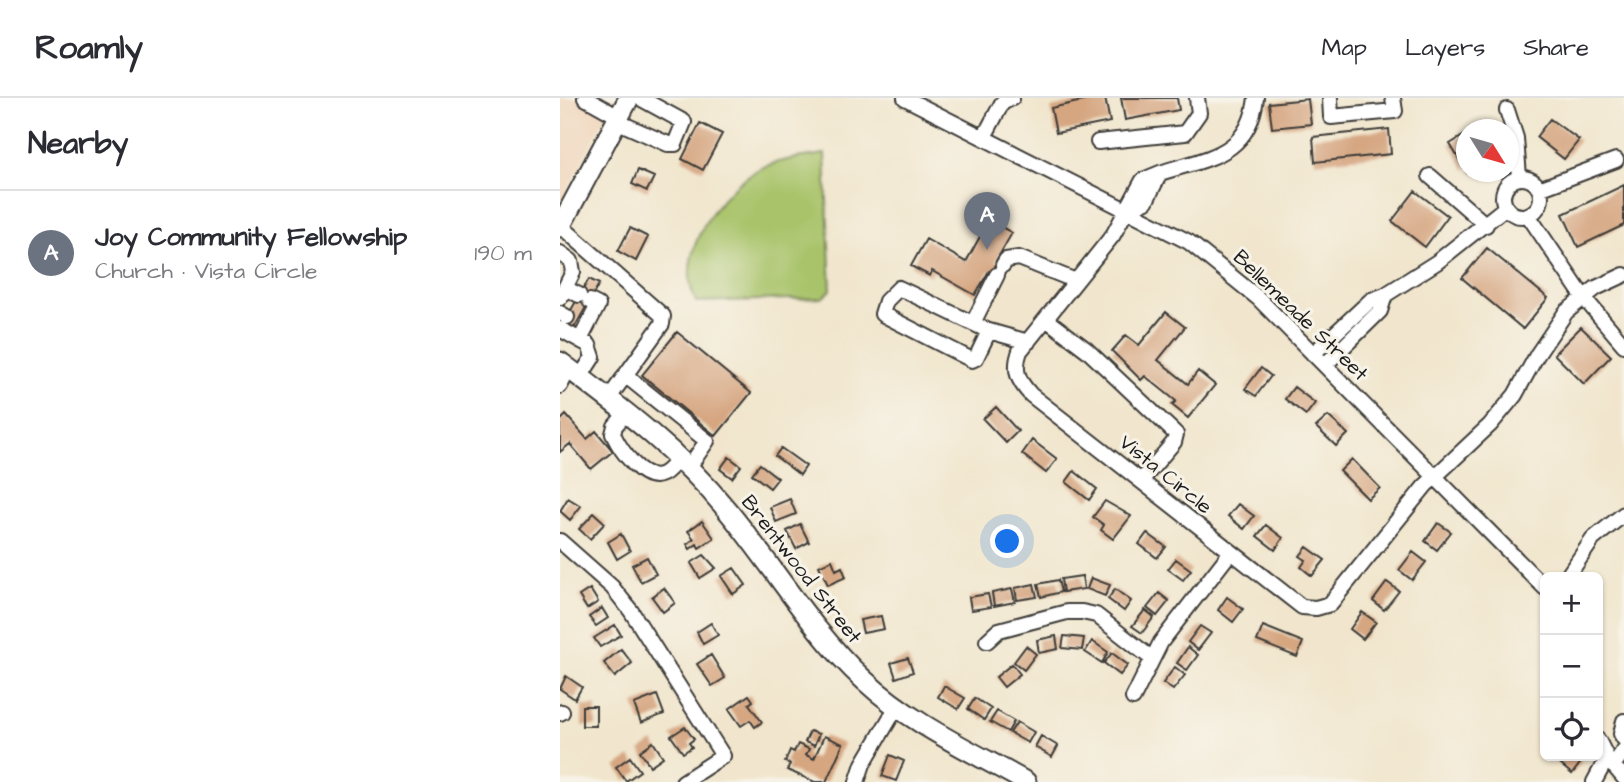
<!DOCTYPE html>
<meta charset="utf-8">
<style>
body{margin:0;font-family:"Architects Daughter",sans-serif;background:#f2f2f3;color:#2b2b33}
.controls{position:absolute;right:21px;bottom:21px;display:grid;overflow:hidden;border-radius:10px;box-shadow:0 2px 5px #0004}
.controls button{width:63px;height:63px;display:grid;place-items:center;padding:0;border:0;border-bottom:2px solid #e1e1e2;background:#fff;color:#2b2b33;font:35px sans-serif}
.compass{position:absolute;left:896px;top:21px;width:63px;height:63px;border-radius:50%;background:#fff;box-shadow:0 2px 5px #0004;rotate:127deg}
.you{position:absolute;left:448px;top:444px;width:24px;height:24px;margin:-18px;border:5px solid #fff;border-radius:50%;background:#1a73e8;box-shadow:0 0 0 10px #1a73e833}
.badge{display:grid;place-items:center;width:46px;height:46px;border-radius:50%;background:#c8321e;color:#fff;font-size:23px;font-weight:700}
.pin{position:absolute;translate:-50% -58px;filter:drop-shadow(0 2px 4px #0008)}
.pin::after{content:'';position:absolute;top:37px;width:24px;height:21px;background:inherit;clip-path:polygon(0 0,100% 0,50% 100%)}
.list{margin:0;padding:0;list-style:none}
h2{display:flex;justify-content:space-between;align-items:center;height:91px;margin:0;padding:0 28px;font-size:30px}
h2 small{font-size:23px;font-weight:400;color:#7c7c81}
.list li{display:grid;grid-template-columns:46px 1fr auto;gap:21px;align-items:center;box-sizing:border-box;height:126px;padding:0 28px;border-top:2px solid #e1e1e2}
.list b{display:block;font-size:26px;white-space:nowrap}
.list p{margin:0;font-size:23px;white-space:nowrap;color:#7c7c81}
.list em{font-size:23px;font-style:normal;color:#7c7c81}
.icon{flex:none;width:38px;height:38px;fill:none;stroke:currentColor;stroke-width:2;stroke-linecap:round;stroke-linejoin:round}
.map{position:relative;flex:none;width:1064px;height:684px;overflow:hidden}
header{display:flex;align-items:center;gap:42px;box-sizing:border-box;height:98px;padding:0 35px;background:#fff;border-bottom:2px solid #e1e1e2}
header strong{font-size:33px}
nav{display:flex;gap:38px;margin-inline-start:auto;font-size:24px}
main{display:flex}
aside{flex:1;background:#fff}
.map>svg:first-child{display:block}
.built{fill:#f0d5bc}
.green{fill:#a8c369;stroke:#627042;stroke-width:2}
.building{fill:#d6a681}
.lines{fill:none;stroke-linecap:round;stroke-linejoin:round}
.minor-casing{stroke:#3c3a37;stroke-width:18}
.major-casing{stroke:#3c3a37;stroke-width:23}
.minor{stroke:#fff;stroke-width:14}
.major{stroke:#fff;stroke-width:19}
.labels{text-anchor:middle;stroke-width:6;stroke-linejoin:round;paint-order:stroke}
.street-label{font-size:21px;fill:#1c1c1c;stroke:#f7f3e8}
</style>
<header>
<strong>Roamly</strong>
<nav><a>Map</a><a>Layers</a><a>Share</a></nav>
</header>
<main>
<aside>
<h2>Nearby<small></small></h2>
<ul class="list">
<li><span class="badge" style="background:#6b7280">A</span><div><b>Joy Community Fellowship</b><p>Church · Vista Circle</p></div><em>190 m</em></li>
</ul>
</aside>
<div class="map">
<svg width="1064" height="684" viewBox="0 0 1064 684">
<rect width="100%" height="100%" fill="#f7f3e8"/>
<filter id="ink" filterUnits="userSpaceOnUse"><feTurbulence type="fractalNoise" baseFrequency=".0143" numOctaves="2"/><feDisplacementMap in="SourceGraphic" scale="14" xChannelSelector="R" yChannelSelector="G"/><feConvolveMatrix kernelMatrix="1 2 1 2 8 2 1 2 1" color-interpolation-filters="sRGB"/></filter>
<filter id="wash" filterUnits="userSpaceOnUse"><feTurbulence type="fractalNoise" baseFrequency=".00686" numOctaves="4" result="noise"/><feDisplacementMap in="SourceGraphic" scale="28" xChannelSelector="R" yChannelSelector="G"/><feGaussianBlur stdDeviation="1.57" result="paint"/><feColorMatrix in="noise" values="0 0 0 0 0 0 0 0 0 0 0 0 0 0 0 0 0 1.4 0 .05"/><feComposite in="paint" operator="in"/></filter>
<g filter="url(#wash)">
<rect width="100%" height="100%" fill="#f1e6cd"/>
<path class="built" d="M0 0H55L0 106Z"/>
<path class="green" d="M265 56 271 192 262 200 136 204C113 156 159 92 201 70 221 61 244 59 265 56Z"/>
<g id="blocks">
<path class="building" d="M536 0H545L550 24 496 35 491 10Z
M561 0H617L619 12 565 22Z
M748 1 751 26 712 30 709 5Z
M990 21 1019 42 1004 61 976 39Z
M140 25 162 36 143 72 122 61Z
M829 31 831 56 755 64 753 39Z
M906 36V73L890 46Z
M78 72 94 79 87 93 72 86Z
M1064 87V127L1018 149 1003 116Z
M855 93 888 118 865 149 832 123Z
M429 122 452 135 436 163 447 169 442 180 429 173 415 197 372 173 370 178 351 168 366 141 406 164Z
M70 130 88 139 76 163 58 153Z
M927 150 988 200 963 231 902 180Z
M29 181 39 186 13 232 3 226Z
M606 214 625 229 598 262 628 286 638 273 655 287 628 320 612 307 616 303 585 278 581 282 552 253 566 237 579 247Z
M1021 229 1051 258 1024 286 994 256Z
M117 234 191 295 156 338 82 277Z
M701 270 711 278 696 298 685 291Z
M734 289 755 305 746 317 725 301Z
M436 309 458 333 446 345 423 321Z
M6 317 27 341 36 333 53 353 31 371 10 346 0 354V323Z
M768 318 788 336 776 348 756 329Z
M472 342 497 361 486 375 462 356Z
M221 350 246 368 240 377 215 358Z
M169 359 181 368 172 380 160 371Z
M792 361 820 390 808 401 780 373Z
M200 366 218 380 210 390 192 376Z
M514 373 537 391 529 402 506 384Z
M8 400 21 408 10 422 0 413Z
M230 401 236 416 216 424 210 409Z
M545 403 571 418 553 441 541 432 544 427 533 419Z
M678 406 694 418 684 431 668 418Z
M34 415 45 425 30 441 19 431Z
M142 423 154 440 139 450 137 446 130 451 127 446 134 441 128 433Z
M878 425 891 434 877 452 865 443Z
M240 426 249 444 236 451 227 433Z
M706 427 723 440 715 452 697 438Z
M587 435 606 449 597 460 579 446Z
M61 436 70 453 57 461 48 444Z
M747 449 765 462 752 478 741 469 746 462 740 458Z
M853 454 866 464 852 482 839 472Z
M144 457 156 470 140 480 131 465Z
M87 459 96 476 81 484 72 467Z
M616 461 631 472 623 482 608 471Z
M272 462 276 472 282 469 286 479 268 487 259 468Z
M174 470 186 487 173 496 161 478Z
M522 478 524 491 503 494 501 481Z
M531 480 550 487 545 498 527 491Z
M498 482 501 494 481 499 478 486Z
M827 484 839 493 824 512 813 503Z
M474 486 477 499 457 502 455 490Z
M104 490 115 505 103 514 92 499Z
M30 491 38 504 27 511 19 498Z
M452 491 455 504 434 508 432 495Z
M555 491 571 503 564 513 548 501Z
M599 495 609 503 597 518 587 510Z
M428 496 431 509 411 512 409 499Z
M667 499 683 511 673 524 658 512Z
M42 510 48 520 36 528 29 519Z
M585 512 594 519 582 535 572 528Z
M802 514 816 524 803 541 790 531Z
M321 518 324 531 303 535 300 522Z
M151 525 158 537 143 546 137 534Z
M55 527 61 537 40 549 34 540Z
M640 528 651 535 638 552 628 544Z
M703 528 743 544 737 559 697 543Z
M496 538 498 551 479 555 477 542Z
M504 538 524 540 522 552 502 550Z
M532 543 548 554 542 565 525 554Z
M466 548 476 556 464 572 454 564Z
M628 549 638 557 627 572 617 565Z
M61 551 72 565 55 579 44 565Z
M552 555 568 567 560 577 544 565Z
M151 557 165 580 152 588 137 566Z
M348 560 353 574 336 580 331 565Z
M452 566 460 576 444 589 436 579Z
M615 569 625 577 613 592 603 585Z
M6 578 22 589 15 601 0 591Z
M384 588 405 600 398 611 378 599Z
M97 597 104 616 81 625 74 606Z
M189 597 193 603 189 606 202 624 195 629 190 622 181 628 169 611Z
M415 600 431 611 424 622 408 611Z
M22 608H36V628H22Z
M437 613 454 623 448 634 430 624Z
M457 624 474 634 468 645 450 635Z
M125 629 134 641 129 645 132 649 123 655 111 638Z
M250 633 259 636 254 648 245 644Z
M264 638 283 646 266 684H255L227 672 230 666 225 664 230 652 234 654 238 646 249 651 246 657 254 661Z
M481 638 498 648 492 659 475 649Z
M93 644 103 659 90 668 80 653Z
M330 657 344 663 336 683 322 678Z
M999 658H1015L1022 663 1012 676 995 662Z
M70 659 80 673 66 683 56 669Z"/>
</g>
</g>
<g filter="url(#ink)">
<use href="#blocks" fill-opacity="0" stroke="#3c3a37" stroke-width="2"/>
<g class="lines">
<g class="minor-casing">
<path id="minor" d="M25 0 59 19
M345 0 629 144 698 200 985 490
M770 0 771 19 835 13 833 0
M947 12 956 40 959 79
M56 23 108 46H115L124 24 80 0
M424 39 442 5 452 0
M538 44 625 35 639 15 637 0
M600 75C645 60 689 59 696 0
M870 78 926 127
M943 99a19 19 0 1 1 38 0a19 19 0 1 1-38 0Z
M979 91 1056 62
M568 111 586 103 600 75 583 82 553 137 460 253C453 272 458 283 471 297L742 509 756 510 770 506 865 388 930 327 955 297 977 257 1006 214 1036 190 1064 177
M968 117 1024 200 1064 247
M1 128 103 218 102 226 49 300
M0 155 11 163 13 174 0 200
M443 167 446 162 459 160 516 183
M5 190 19 197
M0 215 7 219
M486 221 527 252 616 336 614 344 581 383
M413 225 437 177
M0 231 29 247 33 259 20 279
M429 233 416 260 412 262 322 216 326 203 339 190 429 233 468 244
M20 242 38 207 30 203
M753 256 811 202 825 197 877 164 946 109
M765 267 820 213 825 197
M65 277 147 343 129 369
M0 288 9 271
M66 315 55 328 53 336C60 351 83 386 103 376 109 373 115 365 119 359
M0 443 52 489 71 513 163 658 123 684
M1007 479 1033 441 1064 416
M427 543 439 532 507 514H522L536 517 591 560
M573 600 601 544 670 455
M0 615 2 614
M1064 623 1061 636 1064 641
M1047 660 1064 680
M1053 668 1064 652
M297 684 303 666 336 610
M1034 684 1047 660 1038 642"/>
</g>
<g class="major-casing">
<path id="major" d="M0 129 69 0
M0 264C60 309 119 353 167 412 213 467 251 533 304 582 350 625 411 653 466 684"/>
</g>
<use href="#minor" class="minor"/>
<use href="#major" class="major"/>
</g>
</g>
<g class="labels">
<g class="street-label">
<text transform="translate(741 217) rotate(44)" y="7">Bellemeade Street</text>
<text transform="translate(606 376) rotate(39)" y="7">Vista Circle</text>
<text transform="translate(242 471) rotate(52)" y="7">Brentwood Street</text>
</g>
</g>
</svg>
<div class="controls">
<button>+</button>
<button>−</button>
<button><svg class="icon" aria-label="locate" viewBox="0 0 24 24"><circle cx="12" cy="12" r="6"/><path d="M12 2v4M12 18v4M2 12h4M18 12h4"/></svg></button>
</div>
<svg class="compass" viewBox="-18 -18 36 36"><path d="M0-13l5 13h-10z" fill="#e53935"/><path d="M0 13l5-13h-10z" fill="#7c7c81"/></svg>
<div class="you"></div>
<div class="pin badge" style="left:427px;top:152px;background:#6b7280">A</div>
</div>
</main>
